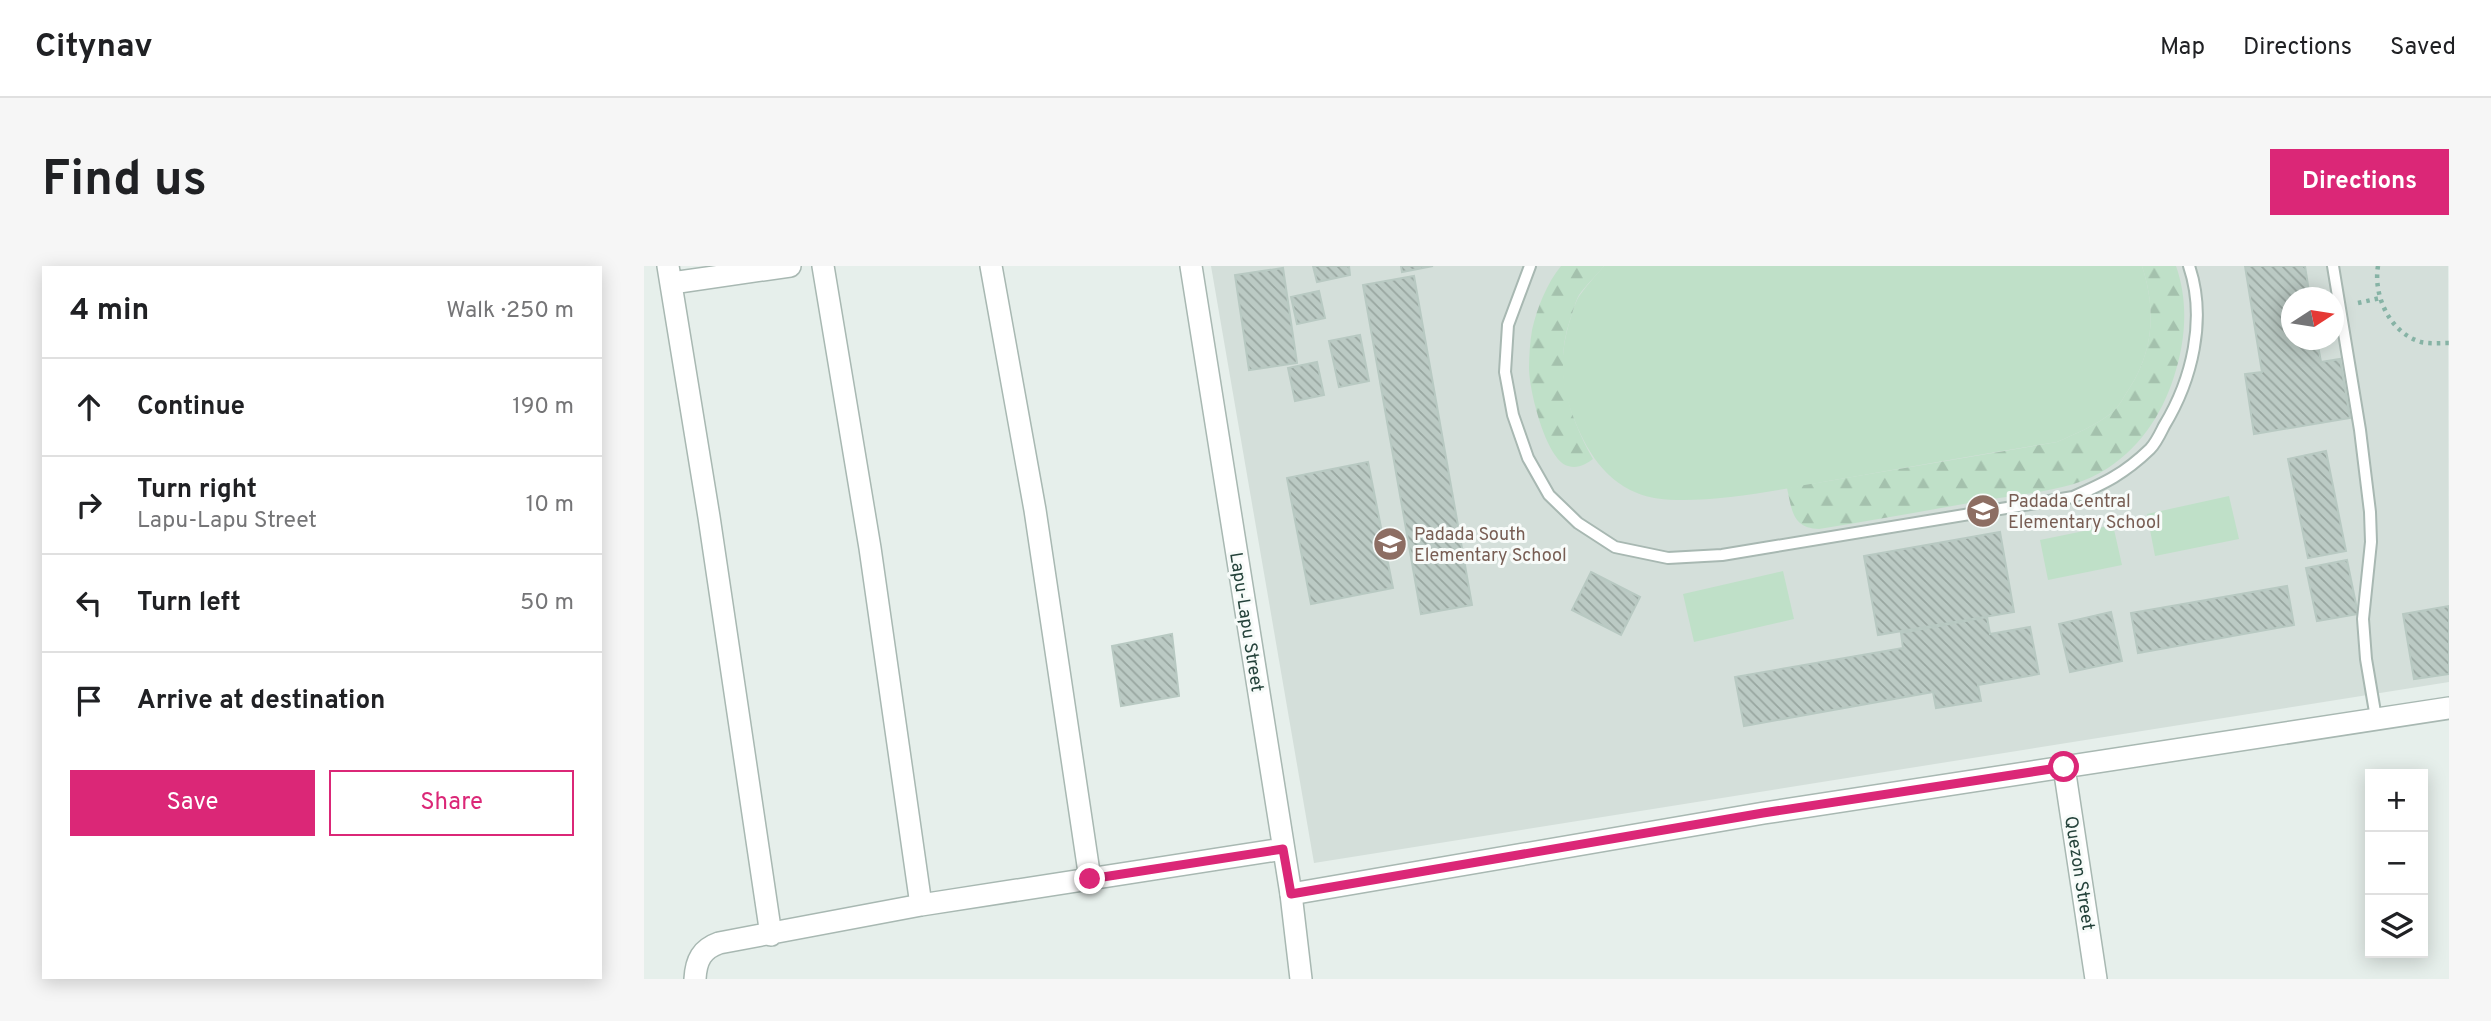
<!DOCTYPE html>
<meta charset="utf-8">
<style>
body{margin:0;font-family:Overpass,sans-serif;background:#f6f6f6;color:#202124}
.controls{position:absolute;right:21px;bottom:21px;display:grid;overflow:hidden;border-radius:0px;box-shadow:0 4px 18px #0003}
.controls button{width:63px;height:63px;display:grid;place-items:center;padding:0;border:0;border-bottom:2px solid #e0e0e0;background:#fff;color:#202124;font:35px sans-serif}
.compass{position:absolute;left:1637px;top:21px;width:63px;height:63px;border-radius:50%;background:#fff;box-shadow:0 4px 18px #0003;rotate:78deg}
.stop{position:absolute;width:21px;height:21px;margin:-16px;border:5px solid #db2777;border-radius:50%;background:#fff}
.stop.end{background:#db2777;border-color:#fff;box-shadow:0 2px 7px #0008}
.list{margin:0;padding:0;list-style:none}
h2{display:flex;justify-content:space-between;align-items:center;height:91px;margin:0;padding:0 28px;font-size:30px}
h2 small{font-size:23px;font-weight:400;color:#757577}
.list li{display:grid;grid-template-columns:46px 1fr auto;gap:21px;align-items:center;box-sizing:border-box;height:98px;padding:0 28px;border-top:2px solid #e0e0e0}
.list b{display:block;font-size:26px;white-space:nowrap}
.list p{margin:0;font-size:23px;white-space:nowrap;color:#757577}
.list em{font-size:23px;font-style:normal;color:#757577}
.actions{display:flex;gap:14px;padding:21px 28px}
.actions a{flex:1;padding:16px 0;border:2px solid #db2777;border-radius:0px;text-align:center;font-size:24px;color:#db2777}
.actions .main{background:#db2777;color:#fff}
.icon{flex:none;width:38px;height:38px;fill:none;stroke:currentColor;stroke-width:2;stroke-linecap:round;stroke-linejoin:round}
.map{position:relative;flex:none;width:1805px;height:713px;overflow:hidden;border-radius:0px}
header{display:flex;align-items:center;gap:42px;box-sizing:border-box;height:98px;padding:0 35px;background:#fff;border-bottom:2px solid #e0e0e0}
header strong{font-size:33px}
nav{display:flex;gap:38px;margin-inline-start:auto;font-size:24px}
.intro{display:flex;align-items:center;justify-content:space-between;box-sizing:border-box;height:168px;padding:0 42px}
h1{margin:0;font-size:49px}
.button{padding:18px 32px;border-radius:0px;background:#db2777;color:#fff;font-size:24px;font-weight:700}
main{display:flex;gap:42px;padding:0 42px}
aside{flex:1;background:#fff;border-radius:0px;box-shadow:0 4px 18px #0003}
.map>svg:first-child{display:block}
.built{fill:#d4dfda;fill-rule:evenodd}
.green{fill:#bfe0c8}
.forest{fill:url(#forest-firs)}
.building{fill:url(#building-back-hatch);stroke:#b8c9c2;stroke-width:2}
.lines{fill:none;stroke-linecap:round;stroke-linejoin:round}
.service-casing{stroke:#a8b8b2;stroke-width:14}
.minor-casing{stroke:#a8b8b2;stroke-width:24}
.tertiary-casing{stroke:#a8b8b2;stroke-width:24}
.path{stroke:#86b3a5;stroke-width:4.5;stroke-dasharray:3.5 5;stroke-linecap:butt}
.service{stroke:#fff;stroke-width:10}
.minor{stroke:#fff;stroke-width:21}
.tertiary{stroke:#fff;stroke-width:21}
.route{stroke:#db2777;stroke-width:9}
.labels{text-anchor:middle;stroke-width:6;stroke-linejoin:round;paint-order:stroke}
.education-label{font-size:18px;fill:#785e54;stroke:#f7fbf9;text-anchor:start}
.street-label{font-size:18px;fill:#24423a;stroke:#f7fbf9}
</style>
<header>
<strong>Citynav</strong>
<nav><a>Map</a><a>Directions</a><a>Saved</a></nav>
</header>
<div class="intro"><h1>Find us</h1><a class="button">Directions</a></div>
<main>
<aside>
<h2>4 min<small>Walk · 250 m</small></h2>
<ul class="list">
<li><svg class="icon" aria-label="ahead" viewBox="0 0 24 24"><path d="M12 20V5M6 11l6-6 6 6"/></svg><div><b>Continue</b></div><em>190 m</em></li>
<li><svg class="icon" aria-label="right" viewBox="0 0 24 24"><path d="M7 20v-9h11M14 6l5 5-5 5"/></svg><div><b>Turn right</b><p>Lapu-Lapu Street</p></div><em>10 m</em></li>
<li><svg class="icon" aria-label="left" viewBox="0 0 24 24"><path d="M17 20v-9H6M10 6l-5 5 5 5"/></svg><div><b>Turn left</b></div><em>50 m</em></li>
<li><svg class="icon" aria-label="arrive" viewBox="0 0 24 24"><path d="M6 21V4h12l-3 4 3 4H6"/></svg><div><b>Arrive at destination</b></div></li>
</ul>
<div class="actions"><a class="main">Save</a><a>Share</a></div>
</aside>
<div class="map">
<svg width="1805" height="713" viewBox="0 0 1805 713">
<defs>
<pattern id="forest-firs" width="22" height="20" patternUnits="userSpaceOnUse" patternTransform="scale(1.75)"><rect width="22" height="20" fill="#bfe0c8"/><path d="M5 1l3.5 6h-7zM16 11l3.5 6h-7z" fill="#a4c1ad"/></pattern>
<pattern id="building-back-hatch" width="6" height="6" patternUnits="userSpaceOnUse" patternTransform="scale(1.75)"><rect width="6" height="6" fill="#bbcac4"/><path d="M-1 5l2 2M0 0l6 6M5-1l2 2" fill="none" stroke="#98a6a0"/></pattern>
</defs>
<rect width="100%" height="100%" fill="#e6efeb"/>
<path class="built" d="M567 0H1804L1805 416 670 597ZM1647 32H1689V74H1647Z"/>
<path class="green" d="M960 0H1498C1512 43 1510 84 1485 123 1480 130 1476 139 1470 145 1453 159 1433 167 1413 176 1345 187 1277 199 1208 211 1157 219 1038 247 993 227 956 212 938 176 926 142 915 110 917 80 928 48 930 42 932 34 936 29 943 19 952 9 960 0Z
M1585 230 1595 273 1511 290 1503 248Z
M1469 259 1478 299 1404 314 1396 274Z
M1139 305 1150 353 1050 376 1039 328Z"/>
<path class="forest" d="M917 0H960C952 10 942 19 935 29 931 36 929 46 926 54 909 103 925 150 949 193 942 198 934 203 924 200 902 194 885 124 885 102 885 90 886 76 888 64 893 42 903 17 917 0Z
M1498 0H1532C1544 34 1542 70 1532 104 1521 143 1499 179 1464 202 1430 225 1382 227 1342 234 1286 244 1230 254 1175 263 1148 262 1148 244 1143 222L1413 176C1433 167 1453 159 1470 145 1476 139 1480 130 1485 123 1510 84 1512 43 1498 0Z"/>
<path class="building" d="M669 0H705L706 9 673 16Z
M757 0H789L758 6Z
M1601 0H1661L1666 32H1647V74H1673L1677 96 1696 93 1706 152 1610 168 1601 108 1618 106Z
M639 2 653 97 605 104 591 9Z
M770 10 828 339 777 348 719 19Z
M675 25 681 52 653 58 647 31Z
M716 69 725 115 695 121 685 75Z
M673 96 680 129 651 135 644 102Z
M1682 185 1702 285 1664 292 1644 193Z
M724 196 749 322 667 338 643 212Z
M1356 266 1370 346 1234 369 1220 290Z
M1703 294 1714 348 1673 355 1662 302Z
M947 306 996 331 977 369 928 344Z
M1643 320 1650 359 1494 387 1487 347Z
M1805 340V408L1770 413 1759 348Z
M1467 346 1478 395 1426 406 1415 358Z
M1343 351 1346 368 1386 361 1395 408 1334 419 1337 435 1292 442 1289 426 1100 460 1091 411 1259 382 1257 367Z
M528 368 535 430 477 440 468 380Z"/>
<g class="lines">
<g class="service-casing">
<path id="service" d="M886 0 864 59 861 106 869 149 884 192 905 229 934 257 971 281 1024 292 1078 289 1429 231C1461 217 1480 208 1506 183 1512 177 1516 168 1520 160 1548 114 1563 53 1545 0
M1689 0 1716 164 1726 246 1727 276 1719 353 1722 393 1732 452"/>
</g>
<g class="minor-casing">
<path id="minor" d="M24 0 65 251 127 669
M179 0 226 282 277 639
M347 0 391 244 446 613
M28 17 146 0
M1420 501 1452 713
M647 628 1120 547 1805 442
M51 713C52 694 58 683 75 677L277 639 639 583"/>
</g>
<g class="tertiary-casing">
<path id="tertiary" d="M547 0 647 628 657 713"/>
</g>
<path class="path" d="M1734 0C1729 30 1746 67 1777 76 1786 78 1796 77 1805 77
M1714 37 1736 32"/>
<use href="#service" class="service"/>
<use href="#minor" class="minor"/>
<use href="#tertiary" class="tertiary"/>
</g>
<g class="lines">
<path class="route" d="M446 613 639 583 647 628 1119 547 1420 501"/>
</g>
<defs>
<g id="school-disc" transform="scale(1.75)"><circle r="9.5" fill="#8d6e63" stroke="#f7fbf9"/><path d="M0-5L7-2L0 1L-7-2ZM-4 1L0 2.5L4 1V4Q0 6-4 4Z" fill="#fff"/></g>
</defs>
<g fill-rule="evenodd">
<use href="#school-disc" x="1339" y="245"/>
<use href="#school-disc" x="746" y="278"/>
</g>
<g class="labels">
<g class="education-label">
<text x="1364" y="241">Padada Central<tspan x="1364" dy="21">Elementary School</tspan></text>
<text x="770" y="274">Padada South<tspan x="770" dy="21">Elementary School</tspan></text>
</g>
<g class="street-label">
<text transform="translate(603 356) rotate(81)" y="6">Lapu-Lapu Street</text>
<text transform="translate(1436 607) rotate(81)" y="6">Quezon Street</text>
</g>
</g>
</svg>
<div class="controls">
<button>+</button>
<button>−</button>
<button><svg class="icon" aria-label="layers" viewBox="0 0 24 24"><path d="M12 4l9 5-9 5-9-5zM3 14l9 5 9-5"/></svg></button>
</div>
<svg class="compass" viewBox="-18 -18 36 36"><path d="M0-13l5 13h-10z" fill="#e53935"/><path d="M0 13l5-13h-10z" fill="#757577"/></svg>
<div class="stop" style="left:1420px;top:501px"></div>
<div class="stop end" style="left:446px;top:613px"></div>
</div>
</main>
